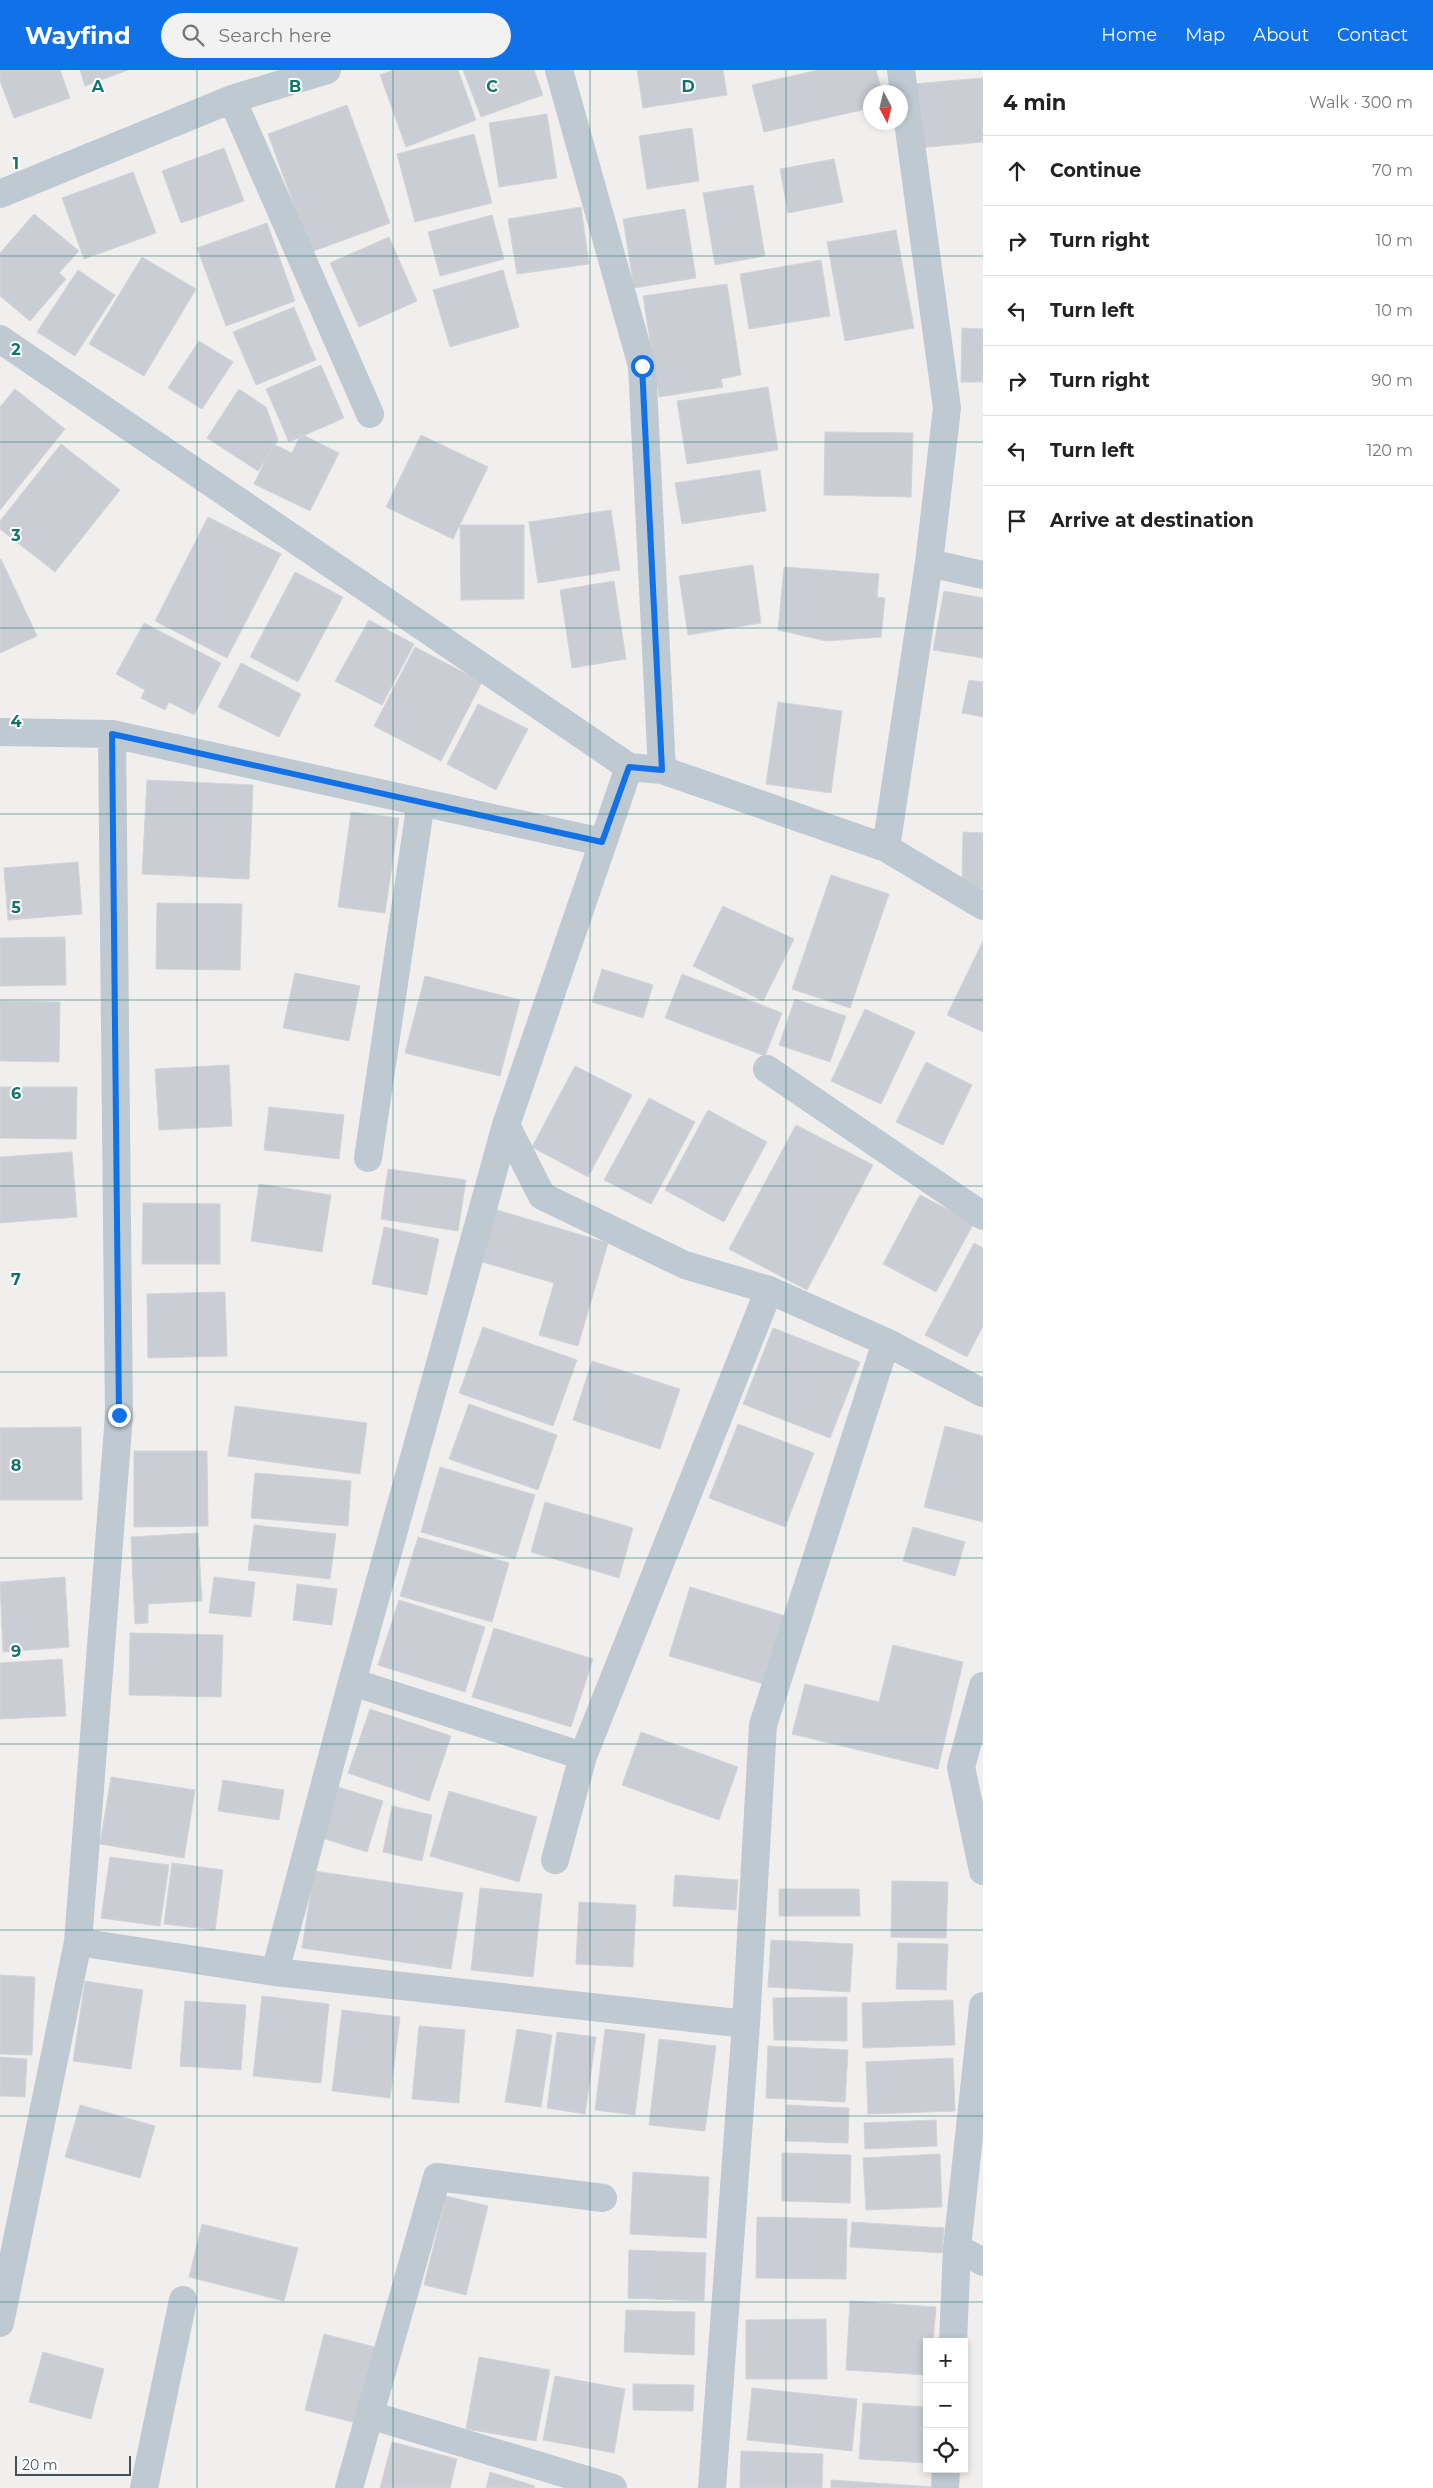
<!DOCTYPE html>
<meta charset="utf-8">
<style>
body{margin:0;font-family:Montserrat,sans-serif;background:#f2f2f2;color:#222}
.controls{position:absolute;right:15px;bottom:15px;display:grid;overflow:hidden;border-radius:0px;box-shadow:0 2px 8px #0003}
.controls button{width:45px;height:45px;display:grid;place-items:center;padding:0;border:0;border-bottom:1px solid #e0e0e0;background:#fff;color:#222;font:25px sans-serif}
.compass{position:absolute;left:863px;top:15px;width:45px;height:45px;border-radius:50%;background:#fff;box-shadow:0 2px 8px #0003;rotate:173deg}
.scale{position:absolute;left:15px;bottom:12px;width:116px;box-sizing:border-box;padding-left:5px;border:2px solid #45525c;border-top:0;font-size:14px;line-height:18px;white-space:nowrap;color:#45525c;-webkit-text-stroke:4px #fff;paint-order:stroke}
.stop{position:absolute;width:15px;height:15px;margin:-11px;border:4px solid #1071e9;border-radius:50%;background:#fff}
.stop.end{background:#1071e9;border-color:#fff;box-shadow:0 1px 5px #0008}
.list{margin:0;padding:0;list-style:none}
h2{display:flex;justify-content:space-between;align-items:center;height:65px;margin:0;padding:0 20px;font-size:21px}
h2 small{font-size:16px;font-weight:400;color:#767676}
.list li{display:grid;grid-template-columns:32px 1fr auto;gap:15px;align-items:center;box-sizing:border-box;height:70px;padding:0 20px;border-top:1px solid #e0e0e0}
.list b{display:block;font-size:19px;white-space:nowrap}
.list em{font-size:16px;font-style:normal;color:#767676}
.icon{flex:none;width:28px;height:28px;fill:none;stroke:currentColor;stroke-width:2;stroke-linecap:round;stroke-linejoin:round}
.map{position:relative;flex:none;width:983px;height:2418px;overflow:hidden}
header{display:flex;align-items:center;gap:30px;box-sizing:border-box;height:70px;padding:0 25px;background:#1071e9;color:#fff}
header strong{font-size:24px}
nav{display:flex;gap:28px;margin-inline-start:auto;font-size:18px}
.search{width:350px;height:45px;background:#f2f2f2;display:flex;align-items:center;gap:12px;box-sizing:border-box;padding:0 18px;border-radius:28px;color:#767676;font-size:19px}
main{display:flex}
aside{flex:1;background:#fff}
.map>svg:first-child{display:block}
.building{fill:#cacdd3;stroke:#d2d4da}
.lines{fill:none;stroke-linecap:round;stroke-linejoin:round}
.minor{stroke:#bec9d1;stroke-width:28}
.route{stroke:#1071e9;stroke-width:6}
.grid{fill:none;stroke:#0f766e;stroke-width:1;stroke-opacity:0.55}
.grid-label{font-size:16px;text-anchor:middle;font-weight:bold;fill:#0f766e;stroke:#fff;stroke-width:4;stroke-linejoin:round;paint-order:stroke}
</style>
<header>
<strong>Wayfind</strong>
<div class="search"><svg class="icon" aria-label="search" viewBox="0 0 24 24"><circle cx="10" cy="10" r="6"/><path d="M15 15l6 6"/></svg>Search here</div>
<nav><a>Home</a><a>Map</a><a>About</a><a>Contact</a></nav>
</header>
<main>
<div class="map">
<svg width="983" height="2418" viewBox="0 0 983 2418">
<rect width="100%" height="100%" fill="#f1eeee"/>
<path class="building" d="M0 0H60L70 28 14 48 0 11Z
M80 0H128L85 16Z
M394 0H458L476 50 406 77 380 5Z
M463 0H534L543 25 481 47Z
M637 0H723L727 25 643 38Z
M819 0H876L882 22H871V38L764 62 752 15Z
M983 8V72L918 78 912 14Z
M347 35 390 153 311 182 268 64Z
M547 44 557 108 499 117 489 53Z
M692 58 699 111 647 119 639 66Z
M474 64 492 133 415 152 397 84Z
M224 78 244 131 181 153 162 101Z
M834 89 843 132 788 143 780 99Z
M133 102 156 163 84 189 62 128Z
M753 115 765 186 715 195 703 123Z
M581 137 589 194 517 204 508 149Z
M685 139 696 208 634 218 623 149Z
M34 144 79 181 59 203 66 209 30 251 0 226V183Z
M492 145 504 189 440 206 428 162Z
M267 153 295 231 226 256 197 178Z
M896 160 914 258 845 271 827 172Z
M389 167 417 231 359 257 330 193Z
M142 187 196 219 144 306 89 274Z
M821 190 830 246 749 259 740 204Z
M78 200 115 225 75 286 37 262Z
M503 200 519 257 450 277 433 220Z
M727 214 741 305 721 309 723 317 659 327 643 226Z
M294 237 316 290 256 315 233 262Z
M962 258 983 259V312H961Z
M199 271 233 292 202 339 168 318Z
M321 295 344 348 289 372 266 319Z
M768 317 778 380 687 394 677 331Z
M15 319 65 359 0 440V337Z
M239 319 266 337 278 370 258 401 207 368Z
M825 362 913 363 911 427 824 425Z
M301 364 339 383 310 441 254 414 273 374 292 383Z
M421 365 488 397 453 469 386 437Z
M61 374 120 420 55 502 0 459V451Z
M760 400 766 441 682 454 675 413Z
M611 440 620 500 538 513 529 452Z
M208 447 281 484 227 588 155 551Z
M460 455H524V529L461 530Z
M1 489 37 566 0 583V490Z
M753 495 761 553 688 565 679 506Z
M784 497 879 504 877 527 885 528 881 567 826 571 778 560Z
M295 502 343 527 298 612 250 587Z
M614 511 626 589 572 598 560 520Z
M944 521 983 528V588L933 580Z
M369 550 414 574 382 635 335 611Z
M144 553 221 593 194 645 169 632 165 640 141 628 145 620 116 604Z
M415 577 482 612 441 691 374 656Z
M241 593 301 624 279 667 218 637Z
M969 610 983 612V647L962 643Z
M778 632 842 641 831 723 766 714Z
M478 634 528 659 496 720 447 694Z
M147 710 253 715 249 809 142 804Z
M351 742 399 748 385 843 338 837Z
M963 762 983 763V818H962Z
M78 792 82 844 8 850 4 798Z
M831 805 889 824 850 938 792 919Z
M157 833 242 834 240 900 156 899Z
M723 836 794 869 763 931 693 896Z
M65 867 66 915 0 916V868Z
M983 871V962L947 945Z
M602 899 653 915 643 948 592 932Z
M295 903 360 916 349 971 283 958Z
M682 904 782 943 765 986 665 948Z
M425 906 520 930 500 1006 405 983Z
M795 929 846 946 830 992 779 975Z
M0 931 60 932 59 992 0 991Z
M865 939 915 962 881 1034 831 1011Z
M926 992 972 1015 943 1075 896 1052Z
M229 995 232 1056 159 1060 155 999Z
M575 996 632 1025 588 1107 532 1077Z
M0 1017H77L76 1069 0 1068Z
M649 1028 695 1052 651 1134 604 1110Z
M269 1037 344 1045 339 1089 264 1080Z
M708 1040 767 1072 724 1152 665 1120Z
M796 1055 873 1095 807 1220 729 1179Z
M72 1082 77 1147 0 1153V1087Z
M388 1099 466 1110 458 1161 381 1149Z
M259 1114 331 1125 322 1182 251 1171Z
M920 1125 974 1153 936 1222 883 1194Z
M143 1133 220 1134V1194H142Z
M494 1139 608 1173 578 1276 539 1265 554 1213 479 1191Z
M384 1157 439 1169 427 1225 372 1214Z
M974 1173 983 1178V1256L967 1287 925 1265Z
M225 1222 227 1286 148 1288 147 1224Z
M483 1257 577 1290 553 1356 459 1323Z
M773 1258 860 1292 830 1368 743 1334Z
M592 1291 680 1319 660 1379 573 1350Z
M469 1334 557 1365 538 1420 449 1389Z
M235 1336 367 1353 360 1404 228 1386Z
M738 1354 814 1383 785 1457 709 1428Z
M945 1356 983 1366V1452L924 1437Z
M81 1357 82 1430H0V1358Z
M134 1381H207L208 1456 134 1457Z
M440 1397 535 1425 515 1489 421 1462Z
M255 1403 351 1411 348 1456 251 1448Z
M545 1432 633 1458 619 1508 531 1482Z
M254 1455 336 1464 330 1509 248 1500Z
M913 1457 965 1472 955 1506 903 1491Z
M198 1463 202 1531 148 1534V1553L135 1554 131 1467Z
M418 1467 509 1493 492 1552 400 1526Z
M65 1507 69 1577 3 1582 0 1512Z
M214 1507 255 1512 251 1547 209 1543Z
M297 1514 337 1519 332 1555 293 1550Z
M690 1517 785 1546 764 1614 669 1586Z
M399 1530 485 1557 465 1622 378 1595Z
M494 1558 593 1589 571 1657 472 1627Z
M130 1563 223 1565 221 1627 129 1625Z
M893 1575 963 1592 938 1699 792 1664 805 1614 879 1632Z
M62 1589 66 1646 0 1649V1593Z
M370 1639 451 1666 429 1731 348 1703Z
M641 1662 738 1697 719 1750 622 1715Z
M111 1707 195 1720 184 1788 100 1774Z
M223 1710 284 1720 279 1750 218 1741Z
M338 1717 383 1731 367 1782 322 1768Z
M449 1721 537 1747 519 1812 430 1786Z
M392 1736 432 1745 422 1791 383 1782Z
M110 1787 169 1795 160 1856 101 1848Z
M172 1793 223 1800 215 1860 164 1854Z
M314 1801 463 1823 451 1899 302 1878Z
M675 1805 738 1810 736 1840 673 1836Z
M892 1811 948 1812 946 1868 891 1867Z
M480 1818 542 1824 533 1907 471 1900Z
M779 1819H859L860 1846H779Z
M579 1832 636 1835 633 1897 576 1894Z
M771 1870 853 1874 850 1922 768 1917Z
M898 1873 948 1874 946 1920 896 1919Z
M0 1905 35 1907 32 1985 0 1984Z
M85 1911 143 1920 131 1999 73 1991Z
M262 1926 329 1934 321 2013 253 2006Z
M847 1927V1971L774 1970 773 1928Z
M953 1930 955 1975 863 1978 862 1933Z
M185 1931 246 1935 241 2000 180 1996Z
M342 1940 400 1947 390 2028 332 2021Z
M419 1956 465 1960 459 2033 412 2029Z
M517 1959 552 1965 541 2037 505 2032Z
M605 1959 645 1964 635 2045 595 2040Z
M557 1962 596 1967 585 2044 547 2038Z
M659 1969 716 1976 705 2061 649 2055Z
M768 1976 848 1980 845 2032 766 2028Z
M0 1987 27 1989 25 2027 0 2026Z
M953 1988 955 2041 868 2044 866 1992Z
M80 2035 155 2056 140 2108 65 2087Z
M787 2035 849 2038 848 2073 785 2071Z
M936 2050 937 2076 865 2079 864 2053Z
M782 2083 851 2085 850 2133 782 2131Z
M940 2084 942 2137 866 2140 863 2088Z
M633 2102 709 2107 706 2168 630 2164Z
M446 2126 488 2136 466 2225 424 2215Z
M757 2147 847 2149 846 2209 756 2208Z
M852 2152 944 2158 942 2183 850 2177Z
M202 2154 298 2178 284 2231 189 2207Z
M629 2180 706 2183 704 2231 628 2228Z
M850 2231 936 2237 933 2272H927V2305L846 2300Z
M626 2240 695 2242 694 2285 624 2282Z
M826 2249 827 2309H746V2250Z
M324 2264 379 2278 360 2354 305 2340Z
M43 2282 104 2299 91 2349 29 2332Z
M479 2287 550 2300 536 2371 466 2359Z
M555 2306 625 2319 614 2383 543 2370Z
M633 2314 694 2315 693 2341 633 2340Z
M752 2318 857 2329 852 2381 747 2370Z
M863 2333 927 2337V2393L859 2389Z
M392 2372 457 2389 450 2418H380Z
M741 2381 823 2384 822 2418H740Z
M490 2402 535 2416 534 2418H486Z
M831 2410 934 2417 933 2418H831Z"/>
<g class="lines">
<path class="minor" d="M559 0 642 296 662 700
M232 29 370 344
M0 124 232 29 327 0
M0 269 629 697 662 700 886 778 983 836
M929 493 983 505
M0 662 112 664 602 772
M886 778 929 493 947 338 901 0
M767 999 983 1146
M506 1055 542 1126 685 1195 769 1220 886 1272 983 1323
M368 1088 421 732
M352 1612 583 1686
M983 1616 961 1697 983 1801
M555 1790 583 1686 769 1220
M78 1872 275 1902 746 1954
M275 1902 352 1612 506 1055 629 697
M957 2178 983 2192
M0 2253 78 1872 119 1345 112 664
M953 2272 957 2178 983 1936
M370 2345 613 2418
M144 2418 183 2230
M349 2418 437 2107 603 2128
M712 2418 746 1954 763 1655 886 1272
M945 2418 946 2399"/>
</g>
<g class="lines">
<path class="route" d="M119 1345 112 664 602 772 629 697 662 700 642 296"/>
</g>
<path class="grid" d="M197 0V2418M393 0V2418M590 0V2418M786 0V2418M0 186H983M0 372H983M0 558H983M0 744H983M0 930H983M0 1116H983M0 1302H983M0 1488H983M0 1674H983M0 1860H983M0 2046H983M0 2232H983"/>
<g class="grid-label">
<text x="98" y="22">A</text>
<text x="295" y="22">B</text>
<text x="492" y="22">C</text>
<text x="688" y="22">D</text>
<text x="16" y="99">1</text>
<text x="16" y="285">2</text>
<text x="16" y="471">3</text>
<text x="16" y="657">4</text>
<text x="16" y="843">5</text>
<text x="16" y="1029">6</text>
<text x="16" y="1215">7</text>
<text x="16" y="1401">8</text>
<text x="16" y="1587">9</text>
</g>
</svg>
<div class="controls">
<button>+</button>
<button>−</button>
<button><svg class="icon" aria-label="locate" viewBox="0 0 24 24"><circle cx="12" cy="12" r="6"/><path d="M12 2v4M12 18v4M2 12h4M18 12h4"/></svg></button>
</div>
<svg class="compass" viewBox="-18 -18 36 36"><path d="M0-13l5 13h-10z" fill="#e53935"/><path d="M0 13l5-13h-10z" fill="#767676"/></svg>
<div class="scale">20 m</div>
<div class="stop" style="left:642px;top:296px"></div>
<div class="stop end" style="left:119px;top:1345px"></div>
</div>
<aside>
<h2>4 min<small>Walk · 300 m</small></h2>
<ul class="list">
<li><svg class="icon" aria-label="ahead" viewBox="0 0 24 24"><path d="M12 20V5M6 11l6-6 6 6"/></svg><div><b>Continue</b></div><em>70 m</em></li>
<li><svg class="icon" aria-label="right" viewBox="0 0 24 24"><path d="M7 20v-9h11M14 6l5 5-5 5"/></svg><div><b>Turn right</b></div><em>10 m</em></li>
<li><svg class="icon" aria-label="left" viewBox="0 0 24 24"><path d="M17 20v-9H6M10 6l-5 5 5 5"/></svg><div><b>Turn left</b></div><em>10 m</em></li>
<li><svg class="icon" aria-label="right" viewBox="0 0 24 24"><path d="M7 20v-9h11M14 6l5 5-5 5"/></svg><div><b>Turn right</b></div><em>90 m</em></li>
<li><svg class="icon" aria-label="left" viewBox="0 0 24 24"><path d="M17 20v-9H6M10 6l-5 5 5 5"/></svg><div><b>Turn left</b></div><em>120 m</em></li>
<li><svg class="icon" aria-label="arrive" viewBox="0 0 24 24"><path d="M6 21V4h12l-3 4 3 4H6"/></svg><div><b>Arrive at destination</b></div></li>
</ul>
</aside>
</main>
